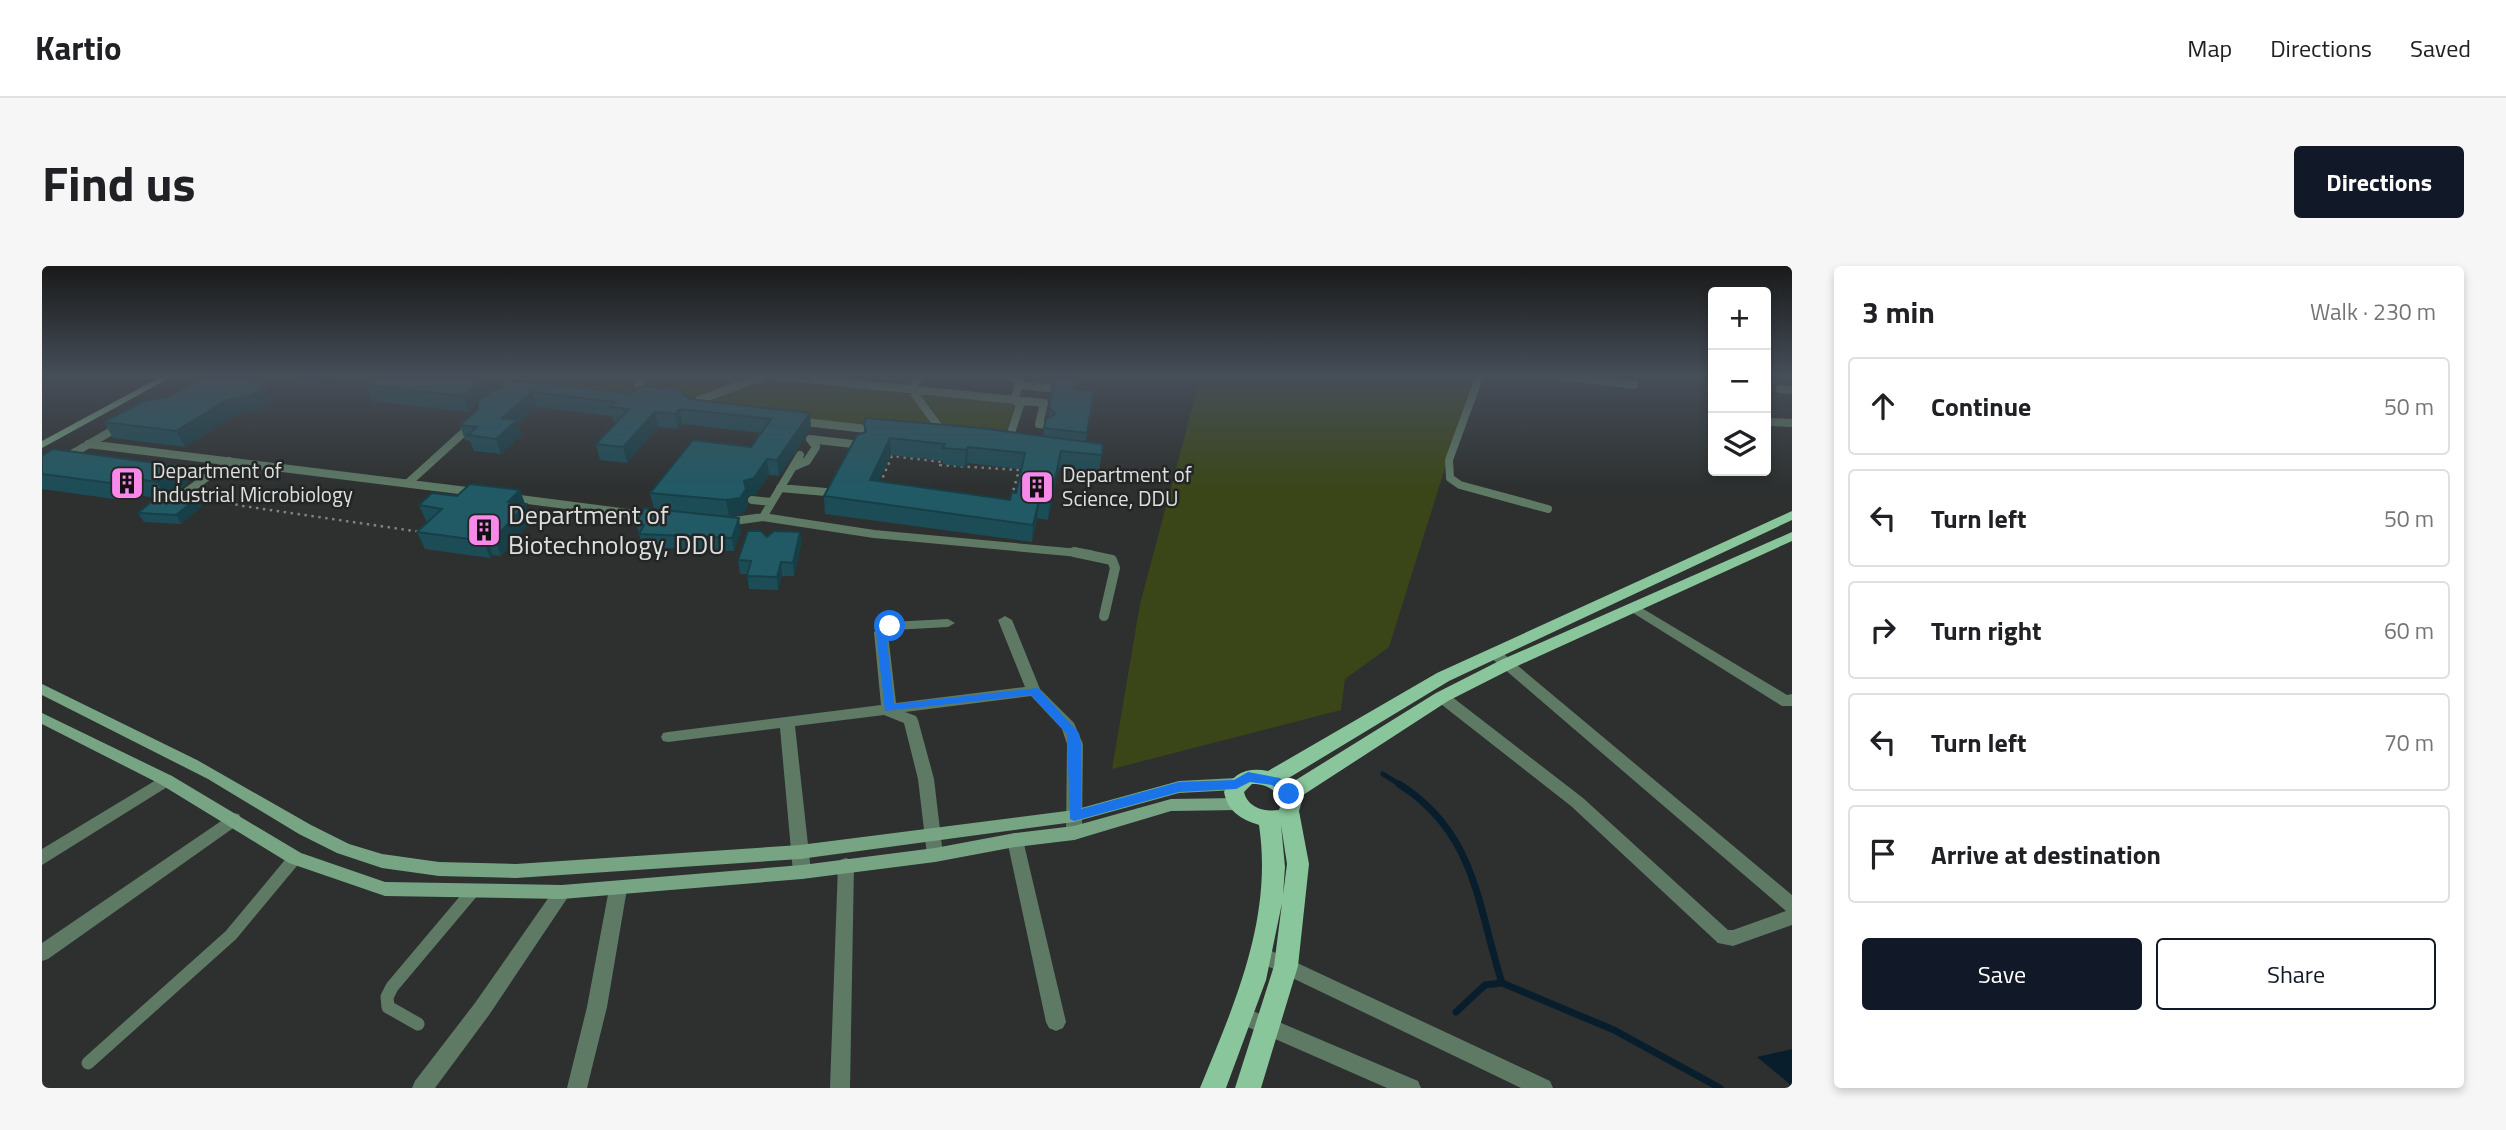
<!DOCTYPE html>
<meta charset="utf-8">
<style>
body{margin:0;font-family:"Titillium Web",sans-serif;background:#f6f6f6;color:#202124}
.controls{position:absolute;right:21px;top:21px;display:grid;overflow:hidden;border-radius:7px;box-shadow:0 4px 10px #0003}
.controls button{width:63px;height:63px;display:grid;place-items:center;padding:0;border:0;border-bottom:2px solid #e0e0e0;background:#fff;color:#202124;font:35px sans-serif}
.stop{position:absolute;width:21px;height:21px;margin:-16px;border:5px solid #1a73e8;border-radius:50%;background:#fff}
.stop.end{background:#1a73e8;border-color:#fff;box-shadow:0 2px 7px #0008}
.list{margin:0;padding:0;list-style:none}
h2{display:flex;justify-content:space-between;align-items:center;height:91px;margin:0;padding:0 28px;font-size:30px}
h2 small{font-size:23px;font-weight:400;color:#757577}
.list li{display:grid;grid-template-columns:46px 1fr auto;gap:21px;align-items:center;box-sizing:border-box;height:98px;margin:0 14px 14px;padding:0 14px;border:2px solid #e0e0e0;border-radius:7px}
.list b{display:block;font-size:26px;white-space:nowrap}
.list em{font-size:23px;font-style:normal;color:#757577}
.actions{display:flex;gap:14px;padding:21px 28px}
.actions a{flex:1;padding:16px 0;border:2px solid #111827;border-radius:7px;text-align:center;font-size:24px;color:#111827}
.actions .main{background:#111827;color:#fff}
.icon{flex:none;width:38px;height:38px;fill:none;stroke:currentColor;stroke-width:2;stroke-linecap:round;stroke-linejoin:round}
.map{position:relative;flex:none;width:1750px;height:822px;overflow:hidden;border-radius:7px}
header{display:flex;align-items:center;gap:42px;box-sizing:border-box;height:98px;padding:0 35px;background:#fff;border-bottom:2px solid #e0e0e0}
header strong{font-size:33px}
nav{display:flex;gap:38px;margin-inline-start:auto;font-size:24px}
.intro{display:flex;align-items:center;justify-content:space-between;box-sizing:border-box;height:168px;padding:0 42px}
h1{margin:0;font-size:49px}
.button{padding:18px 32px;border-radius:7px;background:#111827;color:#fff;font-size:24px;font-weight:700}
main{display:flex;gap:42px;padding:0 42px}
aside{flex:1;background:#fff;border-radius:7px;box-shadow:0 4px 10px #0003}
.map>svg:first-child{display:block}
.green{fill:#3a4617}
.water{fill:#081e2d}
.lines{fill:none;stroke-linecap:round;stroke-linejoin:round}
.stream-far1{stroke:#081e2d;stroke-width:5}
.stream{stroke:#081e2d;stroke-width:7}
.path{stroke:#808282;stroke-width:2.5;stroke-dasharray:2.5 4.5;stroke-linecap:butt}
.service-far2{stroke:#5e7a65;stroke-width:8}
.service-far1{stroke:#5e7a65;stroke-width:10}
.service{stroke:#5e7a65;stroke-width:13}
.minor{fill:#5e7a65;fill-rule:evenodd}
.tertiary{fill:#5e7a65;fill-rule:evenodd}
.secondary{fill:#77a584;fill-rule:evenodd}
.primary{fill:#8ac69b;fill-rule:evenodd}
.wall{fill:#1c4d57;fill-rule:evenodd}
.shaded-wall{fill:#173f47}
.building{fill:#215a65;stroke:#173f47;stroke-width:2;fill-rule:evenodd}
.route{fill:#1a73e8}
.labels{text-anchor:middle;stroke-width:5;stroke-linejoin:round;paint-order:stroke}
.far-poi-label{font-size:21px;fill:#dddfdf;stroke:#232625;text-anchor:start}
.poi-label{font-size:26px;fill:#dddfdf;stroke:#232625;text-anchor:start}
</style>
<header>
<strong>Kartio</strong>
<nav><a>Map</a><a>Directions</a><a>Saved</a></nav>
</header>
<div class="intro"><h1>Find us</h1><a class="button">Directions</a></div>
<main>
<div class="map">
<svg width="1750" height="822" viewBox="0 0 1750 822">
<rect width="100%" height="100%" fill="#2d302f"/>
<path class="green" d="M383 109H589L596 126 578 134Z
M596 109H701L710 111 658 132 601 123Z
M1159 109H1432L1347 381 1303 413 1299 444 1070 503 1098 338Z
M725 111 870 128 893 158 892 166 666 143 660 136Z
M878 128 968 136 972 140 964 168 906 164Z"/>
<path class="water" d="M1750 783V820L1715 791Z"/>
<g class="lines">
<path class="stream-far1" d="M1341 508 1360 520"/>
<path class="stream" d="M1357 518C1434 567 1435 638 1460 717
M1414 746 1443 719 1460 717 1572 764 1678 822"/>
<path class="path" d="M838 218 850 190 900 196 898 199 977 204 970 229
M159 231 201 240 379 266"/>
<path class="service-far2" d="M594 109 600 128
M727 109 1002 137 997 158 1005 159
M879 109 869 123 903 169
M966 109 978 116 972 134 978 139 966 176
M1438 109 1407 194 1408 212 1418 219 1506 243
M1511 109 1592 119
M977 119 1006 122
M1738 123 1750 124
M657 134 725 109
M755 155 833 164
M1729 156 1750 157
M768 173 819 179
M46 178 433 226
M751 201 765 195 774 181 768 173
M0 205 80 159
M366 217 431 158
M738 222 784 226
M143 227 187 195
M470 232 610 250
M710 234 729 236
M721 251 832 268 1048 288
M685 256 721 251 758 189"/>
<path class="service-far1" d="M1032 286 1070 294 1073 302 1062 350"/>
<path class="service" d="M376 758 346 741 345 731 350 721 430 626
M46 797 189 669 253 592"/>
<path class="minor" d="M1593 338 1745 429 1750 428V440H1740L1588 345 1587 342 1588 339Z
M963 350 970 354 998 423 1032 457 1041 478 1040 567 1038 572 1032 574 1026 572 1024 567 1025 478 1020 463 989 430 863 446 874 450 876 454 892 513 901 589 899 594 893 596 887 594 885 589 876 513 862 457 842 449 753 460 769 606 766 611 760 613 754 611 751 606 738 462 626 476 621 475 619 471 621 467 626 466 839 439 832 366 848 356 906 353 913 357 906 361 851 364 846 368 854 437 983 421 956 354Z
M1452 382 1457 384 1750 629V659L1691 680 1676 677 1529 540 1395 435 1393 431 1395 427H1405L1541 532 1686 664H1691L1744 645 1447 390 1445 387Z
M124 508 130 510 132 514 130 518 0 599V583Z
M191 547 197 548 199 553 197 558 6 693 0 695V677Z
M973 567 979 569 981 574 1024 756 1021 762 1014 765 1007 762 1004 756 965 574 967 569Z
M804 592 810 594 812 599 808 822H788L796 599 798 594Z
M576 616 582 618 585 623 565 741 545 822H525L545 741 567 623 570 618Z
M520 619 526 621 529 626 526 631 447 749 393 822H370L373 815 433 737 514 621Z"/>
<path class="tertiary" d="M1219 680 1508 815 1511 822H1479L1213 694 1210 688 1213 682Z
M1199 740 1376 815 1379 822H1345L1192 755 1189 749 1192 743Z"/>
<path class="secondary" d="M122 109H133L0 182V175Z
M0 418 155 494 269 559 307 578 340 588 397 596 474 598 758 579 1032 544 1137 515 1194 512 1200 514 1202 518 1200 522 1194 524 1137 527 1032 556 758 593 474 612 397 610 340 602 295 587 257 568 166 513 0 429Z
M0 447 130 510 259 587 343 616 520 619 760 599 893 582 973 567 1032 560 1129 533 1196 532 1202 534 1204 538 1202 542 1196 544 1129 545 1032 574 973 581 893 596 760 613 520 633 343 630 247 597 118 518 0 458Z"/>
<path class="primary" d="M1750 245V254L1407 415 1245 513 1249 517 1394 427 1459 394 1750 266V275L1471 402 1406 435 1258 531 1260 535 1257 545 1267 598 1256 700 1219 822H1193L1232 700 1240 637 1224 714 1184 822H1158C1193 737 1231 652 1217 559 1199 553 1186 546 1182 526 1191 507 1205 501 1226 505L1395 407ZM1210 518C1224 518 1233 523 1240 535L1237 544C1222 546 1206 542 1202 526ZM1239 559 1245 598 1241 629 1243 601Z"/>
</g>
<path class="wall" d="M298 108 281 120 212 111 222 120 229 135 216 143 191 150 143 181 71 172 62 156 125 131 155 114 161 109Z
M992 108H1038L1035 123 1052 125 1044 176 1061 178 1057 206 1017 202 1006 254 995 252 990 276 783 248 782 230 822 167V157L1001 170 1002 162 1006 152 1011 119 1009 114 997 113 998 110ZM849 189 901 195V198L923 201 925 197 979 203 974 227 968 234 836 215Z
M324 119 588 127 643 130 648 133 769 162 737 210 727 209 714 228 705 230 706 239 701 248 687 250 612 243 608 227 709 181 719 167 640 158 636 163 616 161 585 197 558 194 554 178 574 157H572L570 150 494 141 476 158 480 169 459 188 432 185 428 175 423 174 418 159 436 143V137L426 146 331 135Z
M0 190 136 200 146 217 135 226 147 227 149 231 160 240 139 258 102 256 96 247 114 232 89 228 79 234 0 223Z
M478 224 489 255 459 290 451 289 448 292 383 283 375 266 385 257 377 239 415 230Z
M594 258 699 265 692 285 601 281Z
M758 266 759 279 752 310H740L736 324 707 323 705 308H698L696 294 725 271Z"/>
<path class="shaded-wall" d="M276 108H298L281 120Z
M450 111 455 127 439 134 426 146 421 130 434 118Z
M222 120 229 135 216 143 191 150 143 181 134 165 183 135Z
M490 126 494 141 476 158 480 169 459 188 454 173 460 152Z
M638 143 640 158 636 163 633 148Z
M613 146 616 161 585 197 581 181Z
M768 147 769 162 737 210 735 194Z
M848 172 849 189 829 231 828 214Z
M926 181 925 197 923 201 924 184Z
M1019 185 1017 202 1006 254 1008 236Z
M725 193 727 209 714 228 705 230 706 239 701 248 687 250 684 234 702 215Z
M136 200 146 217 125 233 115 216Z
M78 211 89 228 79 234 68 217Z
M478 224 489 255 459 290 453 272 466 236Z
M147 227 151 234 155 232 160 240 139 258 134 249 142 231Z
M997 235 995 252 990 276 991 259Z
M697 252 699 265 692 285 690 272Z
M758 266 759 279 752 310 751 297Z
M445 271 451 289 448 292 442 275Z
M739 296 740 310 736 324 735 311Z"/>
<path class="building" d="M161 108H208L222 120 209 129 183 135 134 165 62 156 101 135 125 131 155 114Z
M340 108H425L450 111 434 118 421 130 324 119Z
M1013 108H1037L1034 123 1052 125 1045 167 1002 162 1004 153 1013 148 1007 141Z
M460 113 588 127 600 120 631 123 642 126 640 128 648 133 768 147 735 194 725 193 712 212 702 215 704 223 698 232 684 234 608 227 651 174 709 181 729 153 638 143 633 148 613 146 581 181 554 178 587 143 568 141 573 136 490 126 460 152 475 154 454 173 426 169 435 161 418 159 436 143V135L441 130 460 121Z
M824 152 938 162 1061 178 1060 189 1019 185 1008 236 997 235 991 259 782 230 815 169 824 166 822 157ZM848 172 903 178 901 182 924 184 926 181 983 187 974 227 970 226 968 234 828 214Z
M11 183 136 200 115 216 78 211 68 217 0 208V190Z
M428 218 478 224 466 236 484 238 453 272 445 271 442 275 375 266 400 243 377 239 390 227 415 230Z
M122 225 147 227 142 231 155 232 134 249 96 247Z
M602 242 697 252 690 272 597 268 602 259 594 258Z
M706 265H719L725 271 732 265 758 266 751 297 739 296 735 311 705 310 709 295 696 294Z"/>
<linearGradient id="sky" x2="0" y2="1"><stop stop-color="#191a1a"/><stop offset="0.49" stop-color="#464e58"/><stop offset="1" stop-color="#464e58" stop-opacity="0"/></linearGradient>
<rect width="1750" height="224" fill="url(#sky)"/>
<path class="route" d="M848 357 853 360 844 366 852 438 996 422 1037 467 1039 478V543L1137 516 1192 514 1206 506 1238 512 1254 528 1247 533 1230 519 1208 516 1194 523 1137 526 1032 555 1028 553 1025 468 989 429 843 445 834 366 838 359Z"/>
<defs>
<g id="building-square" transform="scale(1.75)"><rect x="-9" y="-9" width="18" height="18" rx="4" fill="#f888ea" stroke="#232625"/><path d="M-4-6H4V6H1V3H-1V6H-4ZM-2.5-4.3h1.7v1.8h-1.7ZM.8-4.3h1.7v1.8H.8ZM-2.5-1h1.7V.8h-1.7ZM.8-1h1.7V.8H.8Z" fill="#111"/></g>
</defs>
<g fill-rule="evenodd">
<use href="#building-square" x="85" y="217"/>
<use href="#building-square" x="995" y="221"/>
<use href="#building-square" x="442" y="264"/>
</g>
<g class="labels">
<g class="far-poi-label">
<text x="110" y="212">Department of<tspan x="110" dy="24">Industrial Microbiology</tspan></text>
<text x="1020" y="216">Department of<tspan x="1020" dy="24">Science, DDU</tspan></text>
</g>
<g class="poi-label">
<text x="466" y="258">Department of<tspan x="466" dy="30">Biotechnology, DDU</tspan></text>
</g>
</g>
</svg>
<div class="controls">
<button>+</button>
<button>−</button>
<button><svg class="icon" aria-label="layers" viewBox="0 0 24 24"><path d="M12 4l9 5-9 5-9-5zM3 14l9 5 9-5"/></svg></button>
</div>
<div class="stop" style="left:848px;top:360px"></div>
<div class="stop end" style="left:1247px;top:528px"></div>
</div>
<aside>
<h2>3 min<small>Walk · 230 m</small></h2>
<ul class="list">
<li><svg class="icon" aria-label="ahead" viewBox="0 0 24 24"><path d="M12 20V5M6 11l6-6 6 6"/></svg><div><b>Continue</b></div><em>50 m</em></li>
<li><svg class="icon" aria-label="left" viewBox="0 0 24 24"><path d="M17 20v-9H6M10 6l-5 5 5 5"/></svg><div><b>Turn left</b></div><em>50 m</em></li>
<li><svg class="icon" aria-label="right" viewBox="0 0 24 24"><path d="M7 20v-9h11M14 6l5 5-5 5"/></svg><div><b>Turn right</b></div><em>60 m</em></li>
<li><svg class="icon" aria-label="left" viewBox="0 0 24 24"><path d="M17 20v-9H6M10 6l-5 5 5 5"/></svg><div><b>Turn left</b></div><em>70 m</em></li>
<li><svg class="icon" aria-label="arrive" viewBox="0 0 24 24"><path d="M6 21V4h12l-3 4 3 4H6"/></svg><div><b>Arrive at destination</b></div></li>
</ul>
<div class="actions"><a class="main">Save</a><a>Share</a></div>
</aside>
</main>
